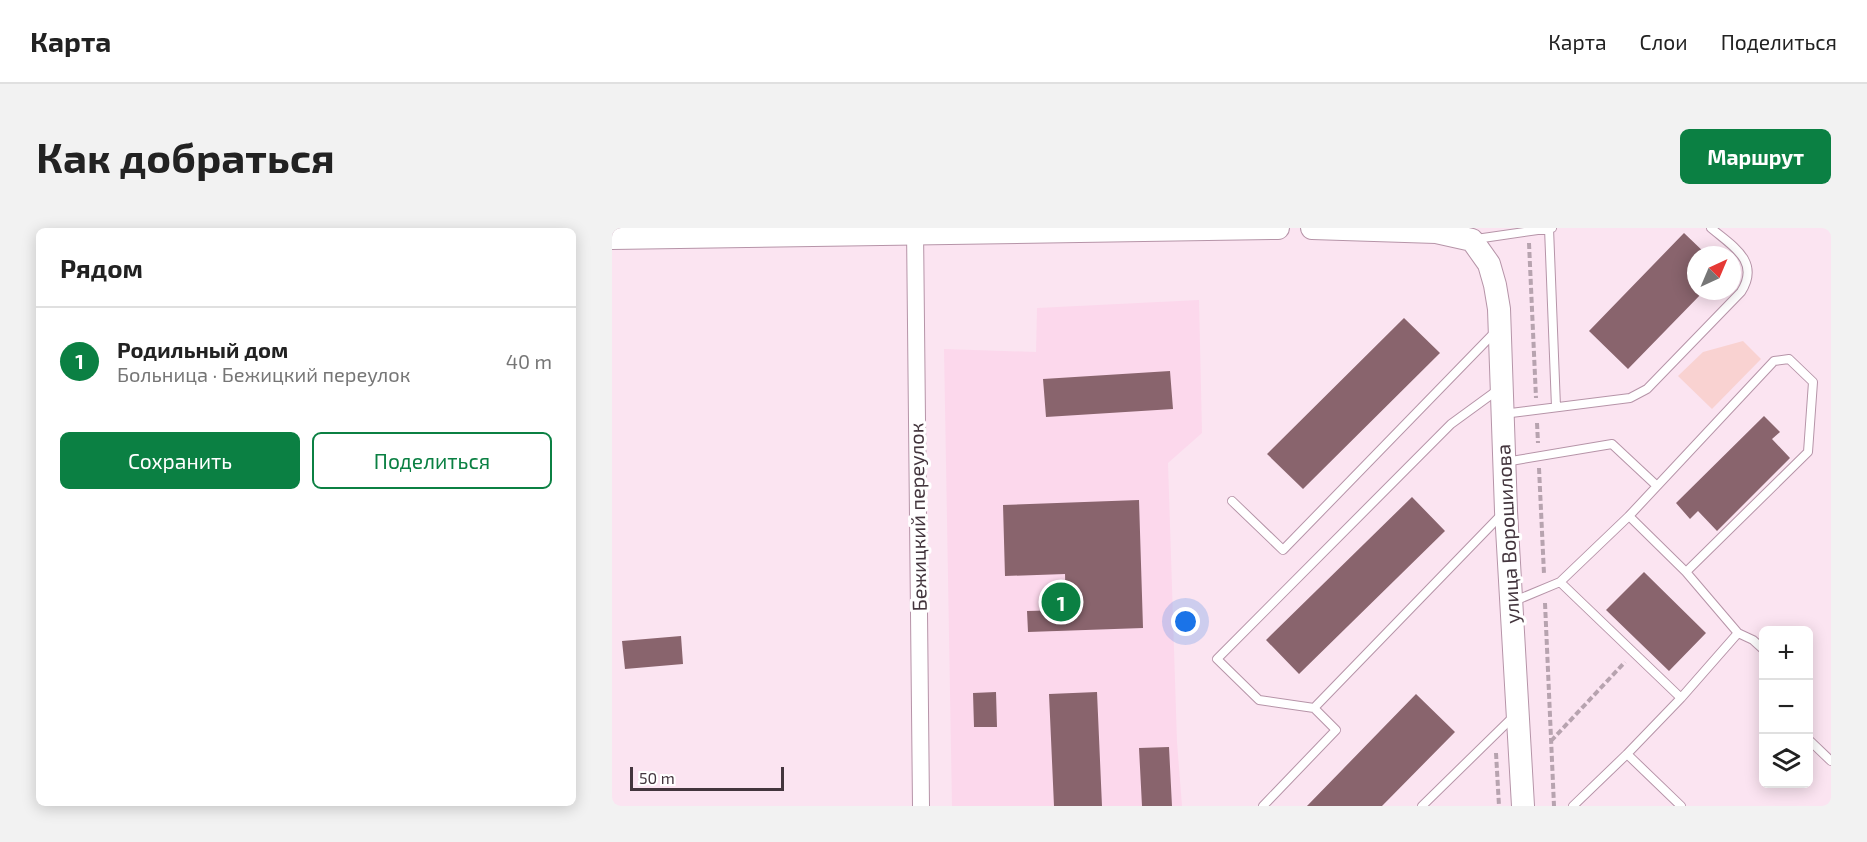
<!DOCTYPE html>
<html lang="ru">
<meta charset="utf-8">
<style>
body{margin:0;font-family:"Exo 2",sans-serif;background:#f2f2f2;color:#222}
.controls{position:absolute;right:18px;bottom:18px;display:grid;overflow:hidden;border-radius:9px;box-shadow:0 3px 15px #0003}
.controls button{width:54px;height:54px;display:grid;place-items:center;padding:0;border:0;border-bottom:2px solid #e0e0e0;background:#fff;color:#222;font:30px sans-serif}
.compass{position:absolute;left:1075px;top:18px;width:54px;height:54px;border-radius:50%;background:#fff;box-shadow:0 3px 15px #0003;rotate:44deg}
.scale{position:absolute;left:18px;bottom:15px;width:154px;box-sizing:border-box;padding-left:6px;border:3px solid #43353d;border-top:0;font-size:16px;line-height:21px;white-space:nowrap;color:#43353d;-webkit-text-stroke:4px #fff;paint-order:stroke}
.you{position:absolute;left:574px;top:394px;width:21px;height:21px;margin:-15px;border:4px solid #fff;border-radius:50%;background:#1a73e8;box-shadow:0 0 0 9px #1a73e833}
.badge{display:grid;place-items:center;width:39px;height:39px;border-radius:50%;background:#0b8043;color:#fff;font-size:20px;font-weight:700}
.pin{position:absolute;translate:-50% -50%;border:3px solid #fff;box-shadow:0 2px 6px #0006}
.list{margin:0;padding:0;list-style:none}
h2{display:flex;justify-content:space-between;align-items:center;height:78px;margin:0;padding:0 24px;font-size:26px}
h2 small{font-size:20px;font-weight:400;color:#767676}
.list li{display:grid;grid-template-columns:39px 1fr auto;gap:18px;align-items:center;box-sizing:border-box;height:108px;padding:0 24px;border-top:2px solid #e0e0e0}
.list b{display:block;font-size:22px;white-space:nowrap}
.list p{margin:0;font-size:20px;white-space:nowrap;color:#767676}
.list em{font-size:20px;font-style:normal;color:#767676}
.actions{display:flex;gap:12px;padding:18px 24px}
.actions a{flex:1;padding:14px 0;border:2px solid #0b8043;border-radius:9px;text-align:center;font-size:21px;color:#0b8043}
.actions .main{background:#0b8043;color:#fff}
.icon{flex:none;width:33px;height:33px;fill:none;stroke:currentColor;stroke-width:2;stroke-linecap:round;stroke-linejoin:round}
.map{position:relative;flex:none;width:1219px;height:578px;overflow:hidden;border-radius:9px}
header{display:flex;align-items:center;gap:36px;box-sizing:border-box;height:84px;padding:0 30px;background:#fff;border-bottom:2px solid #e0e0e0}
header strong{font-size:28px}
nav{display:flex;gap:33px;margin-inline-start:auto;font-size:21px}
.intro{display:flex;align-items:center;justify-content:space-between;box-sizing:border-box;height:144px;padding:0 36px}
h1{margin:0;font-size:42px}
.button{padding:15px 27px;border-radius:9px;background:#0b8043;color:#fff;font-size:21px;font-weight:700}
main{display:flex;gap:36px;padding:0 36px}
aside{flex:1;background:#fff;border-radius:9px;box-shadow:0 3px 15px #0003}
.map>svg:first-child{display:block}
.built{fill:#fcd8ec}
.green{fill:#f9d2d1}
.building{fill:#89646d}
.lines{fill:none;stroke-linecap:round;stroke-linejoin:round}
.lane-casing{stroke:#b694a8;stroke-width:10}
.street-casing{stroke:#b694a8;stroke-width:18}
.secondary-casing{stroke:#b694a8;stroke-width:24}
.path{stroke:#b7a3af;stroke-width:4;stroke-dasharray:6 3;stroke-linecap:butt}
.lane{stroke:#fff;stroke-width:8}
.street{stroke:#fff;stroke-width:16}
.secondary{stroke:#fff;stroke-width:22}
.labels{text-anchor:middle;stroke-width:6;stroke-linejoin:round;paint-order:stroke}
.street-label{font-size:20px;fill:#43353d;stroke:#fff}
</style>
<header>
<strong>Карта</strong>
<nav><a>Карта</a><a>Слои</a><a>Поделиться</a></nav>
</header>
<div class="intro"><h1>Как добраться</h1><a class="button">Маршрут</a></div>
<main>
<aside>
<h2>Рядом<small></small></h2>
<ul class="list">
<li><span class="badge">1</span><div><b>Родильный дом</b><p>Больница · Бежицкий переулок</p></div><em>40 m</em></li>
</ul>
<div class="actions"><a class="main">Сохранить</a><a>Поделиться</a></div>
</aside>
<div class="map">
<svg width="1219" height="578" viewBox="0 0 1219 578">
<rect width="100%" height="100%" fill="#fbe4f1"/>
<path class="built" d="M587 72 590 205 556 235 565 514 570 578H340L332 121 424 124 425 80Z"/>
<path class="green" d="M1131 113 1149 131 1100 181 1066 148 1091 124Z"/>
<path class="building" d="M1072 5 1095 27H1084V63H1092L1016 141 977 103Z
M792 90 828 125 691 261 655 226Z
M558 143 561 181 434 189 431 151Z
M1152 188 1168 204 1160 211 1178 230 1105 303 1086 283 1078 291 1064 275Z
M800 269 833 303 687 446 654 412Z
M527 272 531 400 416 404 415 383 454 382 453 346 393 348 391 277Z
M1032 344 1094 405 1057 443 994 382Z
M69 408 71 436 13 441 10 413Z
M384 464 385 499H362L361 465Z
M485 464 490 578H442L437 466Z
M804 466 843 504 770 578H695Z
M557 519 560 578H530L527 520Z"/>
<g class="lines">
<g class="lane-casing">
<path id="lane" d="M937 0 944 179
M864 11 940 0
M887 161 839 196 605 431 647 472 702 480 891 285
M891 186 1018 170 1035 161 1129 64C1149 33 1120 18 1099 0
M893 234 1000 216 1045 258
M620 273 671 322 883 104
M1017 288 1162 133 1177 131 1201 154 1196 224 1074 344
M900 374 948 354 1069 470 1126 405 1074 344 1017 288 948 354
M1126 405 1141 412 1152 422
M1196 511 1219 533
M1015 526 1069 578
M651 578 724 502 702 480
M810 578 902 488
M961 578 1015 526 1069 470"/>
</g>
<g class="street-casing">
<path id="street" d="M303 0 309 578"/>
</g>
<g class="secondary-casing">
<path id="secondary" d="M700 0 824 4 860 12 877 36 883 57 887 81 894 283 911 578
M0 10 666 0"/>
</g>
<path class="path" d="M917 15 924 170
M925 195 926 215
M927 240 932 346
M933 375 942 578
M939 513 1013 434
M884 525 887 578"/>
<use href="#lane" class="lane"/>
<use href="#street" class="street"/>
<use href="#secondary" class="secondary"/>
</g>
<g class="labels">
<g class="street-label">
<text transform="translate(306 289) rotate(-91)" y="7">Бежицкий переулок</text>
<text transform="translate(896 306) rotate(-93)" y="7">улица Ворошилова</text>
</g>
</g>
</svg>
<div class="controls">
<button>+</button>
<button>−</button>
<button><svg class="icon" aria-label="layers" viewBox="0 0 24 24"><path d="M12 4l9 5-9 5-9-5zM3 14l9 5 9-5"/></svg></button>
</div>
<svg class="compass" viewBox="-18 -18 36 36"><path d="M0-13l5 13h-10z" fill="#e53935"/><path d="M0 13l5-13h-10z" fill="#767676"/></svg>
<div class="scale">50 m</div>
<div class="you"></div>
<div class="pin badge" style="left:449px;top:374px">1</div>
</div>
</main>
